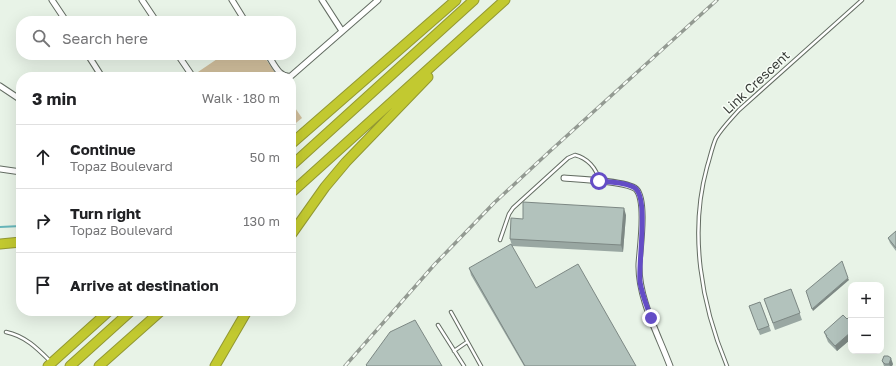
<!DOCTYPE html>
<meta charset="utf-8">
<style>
body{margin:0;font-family:"Golos Text",sans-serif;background:#f2f2f2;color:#202124}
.controls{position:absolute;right:12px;bottom:12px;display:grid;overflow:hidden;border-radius:8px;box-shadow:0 4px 16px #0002}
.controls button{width:36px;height:36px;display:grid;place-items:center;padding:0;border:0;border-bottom:1px solid #e0e0e0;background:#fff;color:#202124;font:20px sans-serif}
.stop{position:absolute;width:12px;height:12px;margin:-9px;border:3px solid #644dc6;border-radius:50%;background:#fff}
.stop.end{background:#644dc6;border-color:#fff;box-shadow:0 1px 4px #0008}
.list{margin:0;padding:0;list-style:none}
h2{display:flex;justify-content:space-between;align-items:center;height:52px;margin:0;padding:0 16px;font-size:17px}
h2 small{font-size:13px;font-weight:400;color:#757577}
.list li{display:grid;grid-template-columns:26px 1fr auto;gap:12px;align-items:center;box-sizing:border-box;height:64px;padding:0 16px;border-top:1px solid #e0e0e0}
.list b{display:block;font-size:15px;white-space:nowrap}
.list p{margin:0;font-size:13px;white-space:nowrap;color:#757577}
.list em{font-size:13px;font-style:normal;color:#757577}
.icon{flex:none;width:22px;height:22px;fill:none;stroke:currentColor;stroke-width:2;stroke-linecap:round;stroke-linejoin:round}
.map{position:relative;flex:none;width:896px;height:366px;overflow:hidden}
.search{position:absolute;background:#fff;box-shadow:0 4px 16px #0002;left:16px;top:16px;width:280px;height:44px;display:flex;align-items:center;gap:10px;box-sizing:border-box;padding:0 14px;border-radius:16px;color:#757577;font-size:15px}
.panel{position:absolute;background:#fff;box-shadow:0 4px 16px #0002;left:16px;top:72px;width:280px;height:244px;border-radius:16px}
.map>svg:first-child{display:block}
.green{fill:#cfbd9b}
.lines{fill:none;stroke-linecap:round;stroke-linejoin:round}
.stream{stroke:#67b6ba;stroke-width:2}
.service-casing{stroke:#636c62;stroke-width:4.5}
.minor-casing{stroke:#636c62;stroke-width:7}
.motorway-casing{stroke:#929833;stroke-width:11}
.service{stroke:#fff;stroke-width:2.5}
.minor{stroke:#fff;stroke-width:5}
.motorway{stroke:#c2c930;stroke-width:9}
.rail-casing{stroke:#939a92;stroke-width:3.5}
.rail{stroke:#f8fef7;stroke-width:2;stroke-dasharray:6;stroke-linecap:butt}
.wall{fill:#99a7a2}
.shaded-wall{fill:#7d8884}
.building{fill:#b2c2bc;stroke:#7d8884}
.route{stroke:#644dc6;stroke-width:5}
.labels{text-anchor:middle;stroke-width:3;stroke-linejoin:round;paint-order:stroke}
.street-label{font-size:13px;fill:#393d39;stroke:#f8fef7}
</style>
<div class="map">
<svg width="896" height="366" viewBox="0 0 896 366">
<rect width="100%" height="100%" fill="#e8f3e7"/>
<path class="green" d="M223 55H263L278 77H197L195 74Z
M291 102 302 118 291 127Z"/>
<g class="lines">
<path class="stream" d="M0 227 21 226"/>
<g class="service-casing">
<path id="service" d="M500 240 509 214 513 208 568 158 575 155C587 158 597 168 599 181
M451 312 481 366
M438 325 464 366
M6 332C25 336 37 348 50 361
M454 351 467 342
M727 366C701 304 689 233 707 167 710 158 712 147 716 138 722 128 731 119 739 110L862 0"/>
</g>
<g class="minor-casing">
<path id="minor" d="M52 0 66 21
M142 0 156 21
M232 0 245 21
M322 0 342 31
M88 55 102 77
M178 55 193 77
M268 55C274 64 279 78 291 76L378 0
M0 86 21 100
M0 169 21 172
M564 178C578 179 627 181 636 189 647 200 640 248 639 264 638 298 658 334 670 366"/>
</g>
<g class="motorway-casing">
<path id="motorway" d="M291 144 456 0
M291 166 474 0
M291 193 505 0
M291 235 325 187 346 162 428 77
M0 244 21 242
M48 366 109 311
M70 366 131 311
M99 366 161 311
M215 366 247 311"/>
</g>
<use href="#service" class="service"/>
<use href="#minor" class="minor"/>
<use href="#motorway" class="motorway"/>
<g class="rail-casing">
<path id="rail" d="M345 366 435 264 494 203 549 152 717 0"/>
</g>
<use href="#rail" class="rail"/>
</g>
<path class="wall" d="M626 215 623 252 512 246 510 239 523 219Z
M896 231V251L890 243 888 238Z
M469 268 536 288 636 366H524L471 275Z
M791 289 802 320 775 330 764 299Z
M760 302 771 331 760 335 749 306Z
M847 319H851V339L837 351 828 342 824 332Z
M882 361 893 364 892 366H884Z"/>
<path class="shaded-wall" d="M624 208 626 215 623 252 621 245Z
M848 278 849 280 813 311 812 309Z
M851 332V339L837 351 835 346Z
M891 358 893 364 892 366H890L889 364Z"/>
<path class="building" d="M523 202 624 208 621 245 510 239 511 218 523 219Z
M896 231V248L888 238Z
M511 244 536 288 578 264 636 366H525L469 268Z
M842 261 848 278 812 309 806 291Z
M791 289 800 313 773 323 764 299Z
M760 302 769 326 758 330 749 306Z
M843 315 847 319 849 317 851 319V332L835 346 826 336H827L824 332Z
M415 320 442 366H367L366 365 390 332Z
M884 356H888L891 358 889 364H885L882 361Z"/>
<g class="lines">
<path class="route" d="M599 181C609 182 626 182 635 188 649 198 638 263 640 282 642 295 647 306 651 318"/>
</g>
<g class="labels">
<g class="street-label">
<text transform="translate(756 82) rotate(-43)" y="5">Link Crescent</text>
</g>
</g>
</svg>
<div class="controls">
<button>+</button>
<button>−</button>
</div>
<div class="stop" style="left:599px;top:181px"></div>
<div class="stop end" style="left:651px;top:318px"></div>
<div class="search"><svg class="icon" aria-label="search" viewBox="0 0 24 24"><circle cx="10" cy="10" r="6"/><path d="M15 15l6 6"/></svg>Search here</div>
<section class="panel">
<h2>3 min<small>Walk · 180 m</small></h2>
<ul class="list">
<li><svg class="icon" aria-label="ahead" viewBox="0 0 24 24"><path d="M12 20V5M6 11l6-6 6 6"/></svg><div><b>Continue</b><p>Topaz Boulevard</p></div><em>50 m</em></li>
<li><svg class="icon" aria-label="right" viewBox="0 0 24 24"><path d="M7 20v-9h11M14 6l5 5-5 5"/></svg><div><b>Turn right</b><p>Topaz Boulevard</p></div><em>130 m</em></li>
<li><svg class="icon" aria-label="arrive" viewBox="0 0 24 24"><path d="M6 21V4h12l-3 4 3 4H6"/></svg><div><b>Arrive at destination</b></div></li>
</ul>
</section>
</div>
